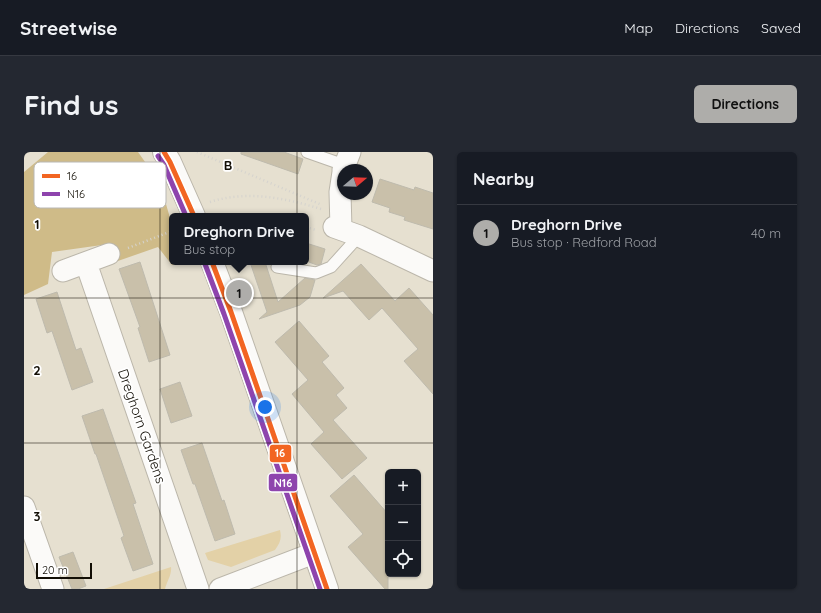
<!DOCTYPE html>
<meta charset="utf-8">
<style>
body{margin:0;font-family:Quicksand,sans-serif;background:#242831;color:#f1f3f6}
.controls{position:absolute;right:12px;bottom:12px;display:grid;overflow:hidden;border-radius:6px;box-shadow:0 1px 3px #0004}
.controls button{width:36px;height:36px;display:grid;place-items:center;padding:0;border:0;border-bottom:1px solid #363941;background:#171b24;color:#f1f3f6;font:20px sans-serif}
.compass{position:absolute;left:313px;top:12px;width:36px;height:36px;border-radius:50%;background:#171b24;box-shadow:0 1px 3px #0004;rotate:71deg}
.scale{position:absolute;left:12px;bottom:10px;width:56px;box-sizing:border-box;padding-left:4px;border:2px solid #120e05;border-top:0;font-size:11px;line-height:14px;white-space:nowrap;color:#120e05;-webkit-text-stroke:3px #fff;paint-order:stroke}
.you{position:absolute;left:241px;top:255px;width:14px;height:14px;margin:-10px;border:3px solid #fff;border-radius:50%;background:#1a73e8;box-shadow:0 0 0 6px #1a73e833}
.badge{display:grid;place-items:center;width:26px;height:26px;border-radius:50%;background:#aeadaa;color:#111;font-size:13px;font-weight:700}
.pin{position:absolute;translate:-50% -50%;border:2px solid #fff;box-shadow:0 1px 4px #0006}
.popup{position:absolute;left:145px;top:61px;width:140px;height:52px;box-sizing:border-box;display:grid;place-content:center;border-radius:6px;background:#171b24;filter:drop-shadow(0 1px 3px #0005);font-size:13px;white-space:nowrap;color:#9ea1a6}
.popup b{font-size:15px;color:#f1f3f6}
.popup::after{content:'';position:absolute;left:50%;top:100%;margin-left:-8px;border:8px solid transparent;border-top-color:#171b24}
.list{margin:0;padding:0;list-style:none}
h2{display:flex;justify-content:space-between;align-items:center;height:52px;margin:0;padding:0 16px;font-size:17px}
h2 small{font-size:13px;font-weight:400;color:#9ea1a6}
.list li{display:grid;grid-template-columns:26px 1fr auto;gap:12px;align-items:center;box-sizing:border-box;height:56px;padding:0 16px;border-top:1px solid #363941}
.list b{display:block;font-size:15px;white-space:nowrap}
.list p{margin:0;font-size:13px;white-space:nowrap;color:#9ea1a6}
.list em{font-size:13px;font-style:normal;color:#9ea1a6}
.icon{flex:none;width:22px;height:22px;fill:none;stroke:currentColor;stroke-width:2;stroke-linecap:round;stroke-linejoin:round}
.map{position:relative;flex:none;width:409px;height:437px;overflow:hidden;border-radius:6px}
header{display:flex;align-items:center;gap:24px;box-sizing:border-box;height:56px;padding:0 20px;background:#171b24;border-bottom:1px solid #363941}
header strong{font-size:19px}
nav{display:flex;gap:22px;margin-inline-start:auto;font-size:14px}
.intro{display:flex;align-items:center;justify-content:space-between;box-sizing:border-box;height:96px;padding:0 24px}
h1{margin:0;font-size:28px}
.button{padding:10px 18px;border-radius:6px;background:#aeadaa;color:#111;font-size:14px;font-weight:700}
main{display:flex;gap:24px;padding:0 24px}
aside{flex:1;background:#171b24;border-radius:6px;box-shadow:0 1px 3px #0004}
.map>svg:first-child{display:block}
.green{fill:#e3d1a7}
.forest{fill:#cfbb88}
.building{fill:#c9c0aa;stroke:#bebaad}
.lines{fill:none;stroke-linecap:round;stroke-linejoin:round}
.lane-casing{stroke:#bbb6aa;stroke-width:13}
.street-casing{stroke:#bbb6aa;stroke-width:23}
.secondary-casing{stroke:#bbb6aa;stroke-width:24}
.path{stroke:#d5d3ce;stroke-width:2.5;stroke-dasharray:1 3;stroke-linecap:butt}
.lane{stroke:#fbfaf8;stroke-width:11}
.street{stroke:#fbfaf8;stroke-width:21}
.secondary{stroke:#fbfaf8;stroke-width:22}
.bus-1-casing{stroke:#fff;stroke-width:8}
.bus-2-casing{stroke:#fff;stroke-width:8}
.bus-1{stroke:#f26522;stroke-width:5}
.bus-2{stroke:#8e44ad;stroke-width:5}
.grid{fill:none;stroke:#120e05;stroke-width:1;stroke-opacity:0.55}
.labels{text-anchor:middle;stroke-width:3.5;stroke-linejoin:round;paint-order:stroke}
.street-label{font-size:14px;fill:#120e05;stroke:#fff}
.key{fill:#fff;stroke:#b8b7b4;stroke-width:1}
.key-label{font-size:11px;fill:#120e05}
.grid-label{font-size:13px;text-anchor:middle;font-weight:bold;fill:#120e05;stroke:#fff;stroke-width:3.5;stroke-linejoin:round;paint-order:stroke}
.line-badge{stroke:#fff;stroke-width:1.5}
.badge-label{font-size:11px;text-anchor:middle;font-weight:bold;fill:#fff}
</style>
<header>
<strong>Streetwise</strong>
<nav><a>Map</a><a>Directions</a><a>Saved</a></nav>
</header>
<div class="intro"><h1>Find us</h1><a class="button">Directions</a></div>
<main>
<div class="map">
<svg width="409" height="437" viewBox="0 0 409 437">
<rect width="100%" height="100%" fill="#e6e0d0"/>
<path class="green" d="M256 378C258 387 256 391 251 398L207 415 184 408 181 401Z
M147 415C148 423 143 429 141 437H80Z"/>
<path class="forest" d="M24 0H114L136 31 148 73V110H158L148 113 134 95 91 110 78 93 28 100 24 132 0 143V20Z"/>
<path class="building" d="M217 0H260L279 7 274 22 217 2Z
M356 27 390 38 391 35 409 41V77L380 68 381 65 365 60 366 56 348 50Z
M282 91 301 97 297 112 293 113 282 109Z
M116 110 146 203 125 210 114 176 116 175 95 117Z
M226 110H241L254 150 281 126 291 128 286 145 276 153 235 167 243 160Z
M337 112 371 149 385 136 409 163V242L380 209 394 197 358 156 345 168 319 139 299 146Z
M33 140 52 198 57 196 69 230 48 238 28 179 23 181 12 147Z
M275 169 305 204 298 210 320 236 312 243 323 256 309 268 343 306 318 327 287 292 300 280 268 242 284 228 251 190Z
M156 230 168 264 147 271 136 237Z
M79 257 112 351 109 352 129 412 109 419 97 386 100 384 72 302H71L58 264Z
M178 291 198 349 200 348 211 382 191 389 171 332H169L157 298Z
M330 323 364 362V437H361L324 395 339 382 306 344Z
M49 400 62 434 54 437H48L35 405Z"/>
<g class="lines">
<g class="lane-casing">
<path id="lane" d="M283 0 320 13
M253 115 292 121 307 115 335 84"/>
</g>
<g class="street-casing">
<path id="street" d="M319 18 326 0
M310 75 335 84 409 119
M317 77 316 40 319 20
M62 111 174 437
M39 119 85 102
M0 355 29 437
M196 437 290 401"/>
</g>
<g class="secondary-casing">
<path id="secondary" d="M140 0 146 10 170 64
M188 110 207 160 303 437"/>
</g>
<path class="path" d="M173 0 298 53
M186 50C223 38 261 46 297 57
M282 75 292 78
M104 96 148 79"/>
<use href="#lane" class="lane"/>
<use href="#street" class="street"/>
<use href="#secondary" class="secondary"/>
<g class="bus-1-casing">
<path id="bus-1" d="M140 0 146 10 170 64
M188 110 207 160 303 437"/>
</g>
<g class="bus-2-casing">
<path id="bus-2" d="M134 4 140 13 162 64
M181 112 200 162 296 437"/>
</g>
<use href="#bus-1" class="bus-1"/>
<use href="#bus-2" class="bus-2"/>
</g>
<path class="grid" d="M136 0V437M273 0V437M0 146H409M0 291H409"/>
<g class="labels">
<g class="street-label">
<text transform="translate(118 274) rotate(71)" y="5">Dreghorn Gardens</text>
</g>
</g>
<rect x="10" y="10" width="132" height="46" rx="6" class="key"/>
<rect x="18" y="22" width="18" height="4" fill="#f26522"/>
<rect x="18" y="40" width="18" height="4" fill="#8e44ad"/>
<g class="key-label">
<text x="43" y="28">16</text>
<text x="43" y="46">N16</text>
</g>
<g class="grid-label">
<text x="204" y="18">B</text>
<text x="13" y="77">1</text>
<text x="13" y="223">2</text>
<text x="13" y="369">3</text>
</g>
<g class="line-badge">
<rect x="245" y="292" width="23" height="19" rx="4" fill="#f26522"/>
<rect x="244" y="321" width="30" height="19" rx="4" fill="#8e44ad"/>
</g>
<g class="badge-label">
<text x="256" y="305">16</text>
<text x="259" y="335">N16</text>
</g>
</svg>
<div class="controls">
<button>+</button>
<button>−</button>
<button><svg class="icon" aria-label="locate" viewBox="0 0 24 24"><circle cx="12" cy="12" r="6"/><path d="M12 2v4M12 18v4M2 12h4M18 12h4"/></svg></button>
</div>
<svg class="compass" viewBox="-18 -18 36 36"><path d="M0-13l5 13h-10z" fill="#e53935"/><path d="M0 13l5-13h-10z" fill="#9ea1a6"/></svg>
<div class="scale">20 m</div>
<div class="you"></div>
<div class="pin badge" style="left:215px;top:141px">1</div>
<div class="popup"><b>Dreghorn Drive</b>Bus stop</div>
</div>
<aside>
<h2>Nearby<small></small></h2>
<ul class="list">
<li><span class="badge">1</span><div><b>Dreghorn Drive</b><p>Bus stop · Redford Road</p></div><em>40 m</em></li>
</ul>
</aside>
</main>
